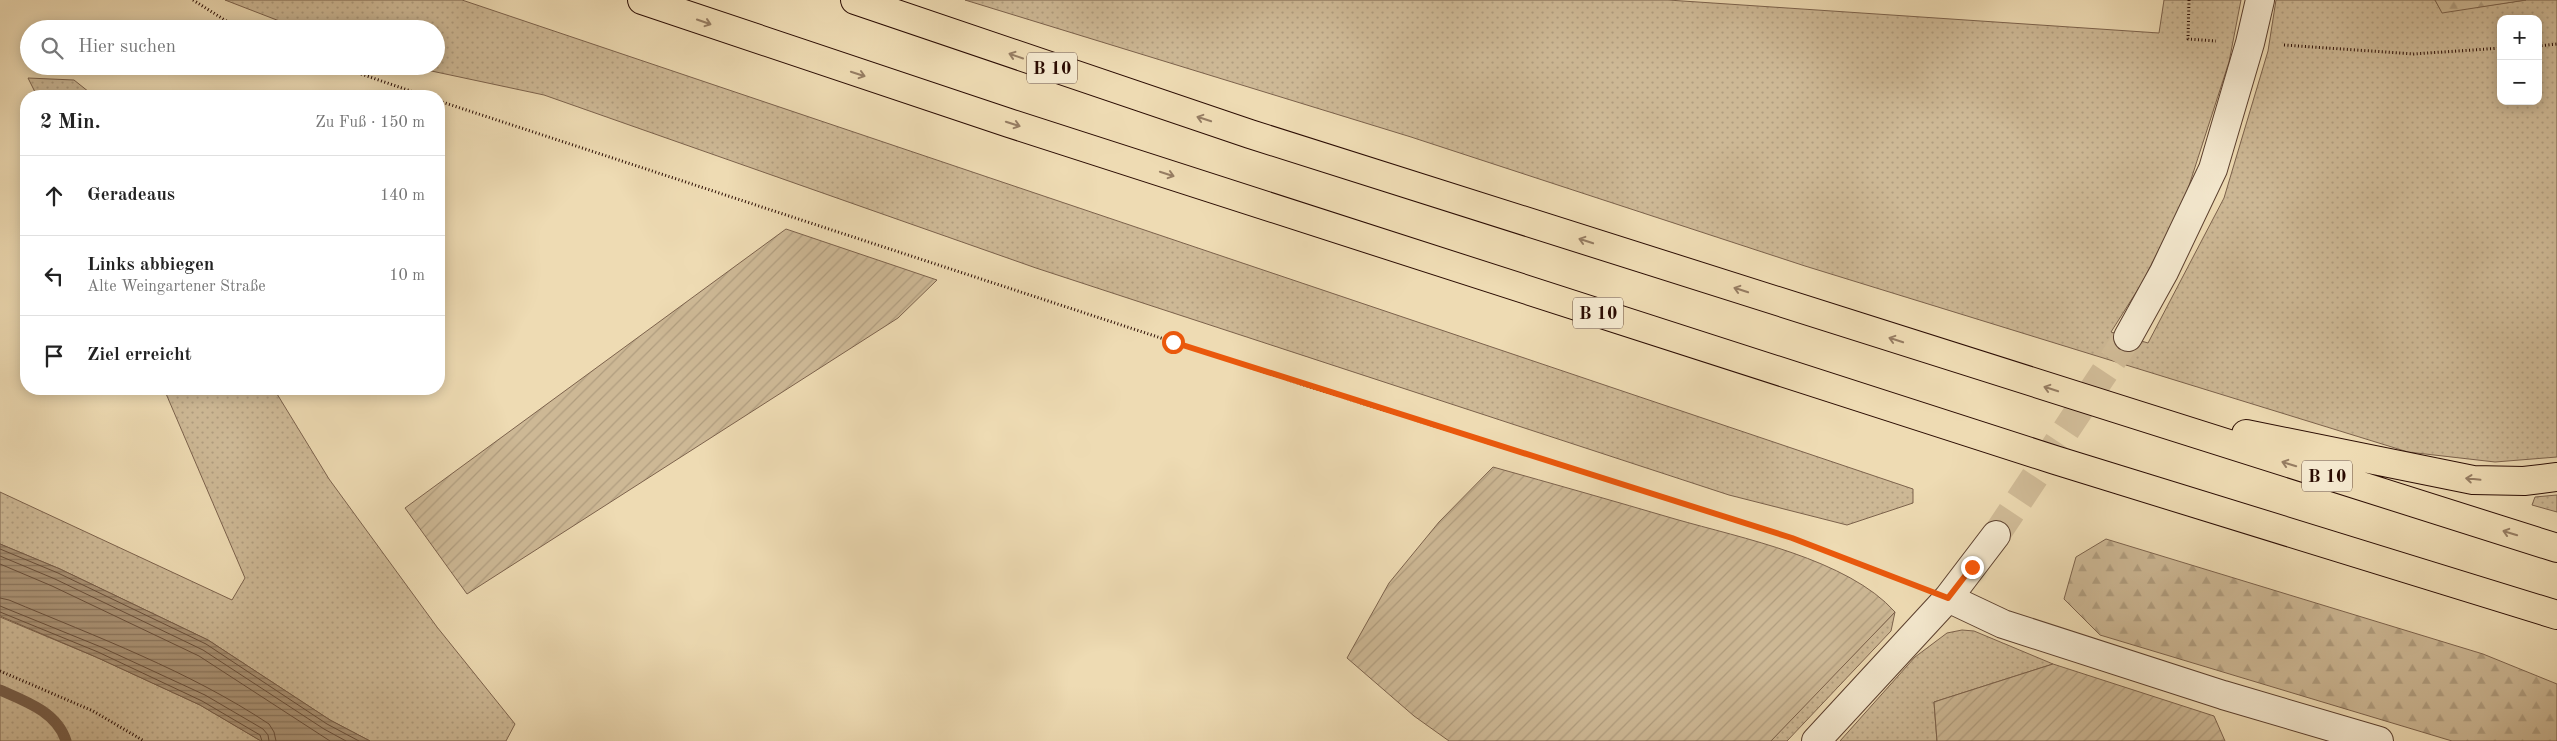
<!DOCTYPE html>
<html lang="de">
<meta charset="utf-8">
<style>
body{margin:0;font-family:"Old Standard TT",serif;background:#f2f2f2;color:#222}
.controls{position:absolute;right:15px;top:15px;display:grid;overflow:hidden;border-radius:10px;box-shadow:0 2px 12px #0003}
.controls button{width:45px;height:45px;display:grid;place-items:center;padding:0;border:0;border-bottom:1px solid #e0e0e0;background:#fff;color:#222;font:25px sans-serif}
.stop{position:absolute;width:15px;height:15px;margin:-11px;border:4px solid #ea580c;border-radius:50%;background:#fff}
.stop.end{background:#ea580c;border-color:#fff;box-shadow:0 1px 5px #0008}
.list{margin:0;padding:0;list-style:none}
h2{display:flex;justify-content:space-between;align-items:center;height:65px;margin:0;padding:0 20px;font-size:21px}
h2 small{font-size:16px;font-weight:400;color:#767676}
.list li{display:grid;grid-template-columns:32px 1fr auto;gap:15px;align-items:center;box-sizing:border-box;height:80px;padding:0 20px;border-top:1px solid #e0e0e0}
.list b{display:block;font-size:19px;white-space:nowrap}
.list p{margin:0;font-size:16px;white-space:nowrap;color:#767676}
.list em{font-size:16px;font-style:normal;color:#767676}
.icon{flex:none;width:28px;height:28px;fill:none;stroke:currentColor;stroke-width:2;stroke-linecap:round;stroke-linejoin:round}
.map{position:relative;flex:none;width:2557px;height:741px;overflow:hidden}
.search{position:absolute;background:#fff;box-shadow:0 2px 12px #0003;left:20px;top:20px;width:425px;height:55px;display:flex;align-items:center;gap:12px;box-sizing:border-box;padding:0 18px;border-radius:28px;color:#767676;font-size:19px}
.panel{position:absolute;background:#fff;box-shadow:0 2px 12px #0003;left:20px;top:90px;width:425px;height:305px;border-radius:20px}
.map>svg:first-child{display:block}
.grass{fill:url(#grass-dots);stroke:#7c624c;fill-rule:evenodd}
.forest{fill:url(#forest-firs);stroke:#7c624c}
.garden{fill:url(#garden-furrows);stroke:#7c624c}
.water{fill:url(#water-rules);stroke:#775d48}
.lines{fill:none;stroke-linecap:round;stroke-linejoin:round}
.shore{stroke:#6a503c;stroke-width:1}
.stream{stroke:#775d48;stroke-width:11}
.minor-tunnel{stroke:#d1bc98;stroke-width:28;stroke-dasharray:28 14;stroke-linecap:butt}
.minor-casing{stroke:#5b3f2e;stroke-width:30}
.highway-casing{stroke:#2a0b02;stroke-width:30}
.path{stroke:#2a0b02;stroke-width:3;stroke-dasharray:1 2.5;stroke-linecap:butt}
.minor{stroke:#f4e8ce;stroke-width:28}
.highway{stroke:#eedbb3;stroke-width:28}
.oneway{stroke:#967d63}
.route{stroke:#ea580c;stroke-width:6}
.labels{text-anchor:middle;stroke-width:5;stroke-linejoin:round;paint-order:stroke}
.shield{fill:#f4e8ce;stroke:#674d3f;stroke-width:1}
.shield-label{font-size:18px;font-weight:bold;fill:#2a0b02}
</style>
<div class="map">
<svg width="2557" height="741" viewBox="0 0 2557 741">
<defs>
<pattern id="grass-dots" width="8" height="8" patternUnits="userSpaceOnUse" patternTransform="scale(1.25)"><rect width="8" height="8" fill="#cdb895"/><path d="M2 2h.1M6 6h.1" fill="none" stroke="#b09d7f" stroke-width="1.8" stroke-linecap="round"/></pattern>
<pattern id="forest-firs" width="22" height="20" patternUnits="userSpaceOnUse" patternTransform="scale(1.25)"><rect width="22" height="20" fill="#cdb895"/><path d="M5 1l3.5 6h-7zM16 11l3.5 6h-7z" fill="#b09d7f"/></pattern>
<pattern id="garden-furrows" width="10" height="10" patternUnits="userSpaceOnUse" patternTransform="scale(1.25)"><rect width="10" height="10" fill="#cdb895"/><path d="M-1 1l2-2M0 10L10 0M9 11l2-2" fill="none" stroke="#b09d7f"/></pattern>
<pattern id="water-rules" width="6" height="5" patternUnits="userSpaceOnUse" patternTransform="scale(1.25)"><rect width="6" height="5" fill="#ab9477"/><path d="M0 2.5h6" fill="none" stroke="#8b775f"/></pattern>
</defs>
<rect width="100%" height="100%" fill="#eedbb3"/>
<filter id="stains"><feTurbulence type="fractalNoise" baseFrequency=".004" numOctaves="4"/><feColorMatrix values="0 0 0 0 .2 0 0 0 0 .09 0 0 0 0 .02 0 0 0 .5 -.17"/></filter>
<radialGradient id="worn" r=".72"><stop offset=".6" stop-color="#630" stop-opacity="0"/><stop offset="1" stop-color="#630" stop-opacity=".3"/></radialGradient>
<path class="grass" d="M225 0H462L1913 489V503L1847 525 1729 495 1036 268 544 95 408 66H436V29H300Z
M965 0H1668L2159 33 2164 0H2241L2229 62 2185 198 2142 283 2111 332 2148 343 2224 198 2268 51 2276 0H2435L2442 12 2526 0H2557V457L2495 462 2408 452 1805 266 1411 137ZM2501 19H2538V101H2501Z
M28 78 74 80 94 96H37Z
M164 389H274L329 479 437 627 515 724 506 741H370L330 720 208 640 60 569 0 544V492L232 600 245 578Z
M2557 495V512L2532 505 2535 497Z
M1895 612 1891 631 1787 741H1770Z
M0 617 96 657 200 705 261 741H0Z
M1962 630 1974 631 2053 664 1934 702 1937 741H1840L1915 657 1947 633Z"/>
<path class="forest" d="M2435 0H2526L2442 13Z
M2106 539 2483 654 2557 684V741H2452L2100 635 2064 599 2076 557Z"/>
<path class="garden" d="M786 229 937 280 898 318 467 594 405 508Z
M1493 467C1554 484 1614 501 1675 519 1741 538 1848 559 1895 612L1771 741H1449L1414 716 1347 658 1389 583 1439 522Z
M2053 664 2214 716 2225 741H1937L1934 702Z"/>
<path class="water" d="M0 544 60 569 208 640 330 720 370 741H261L200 705 96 657 0 616Z"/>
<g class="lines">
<path class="shore" d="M0 549 58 573 206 644 327 724 359 741
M0 556 55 579 203 650 324 729 346 741
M0 564 52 586 199 656 330 741
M0 598 9 600C97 637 189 671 269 724L274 732 276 741
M0 606 101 647 205 695 263 729 268 735 269 741
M0 612 98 652 202 701 260 735 262 741"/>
<path class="stream" d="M0 690C25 701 57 712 66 741"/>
<path class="minor-tunnel" d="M1996 535 2128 337"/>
<g class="minor-casing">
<path id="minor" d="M2128 337 2164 272 2213 169 2250 43 2260 0
M1948 598 2003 624 2223 695 2379 741
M1816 741 1948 598 1996 535"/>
</g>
<g class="highway-casing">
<path id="highway" d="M642 0 1009 123 2055 460 2557 615
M855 0 1250 134 2557 548
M2246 434 2473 480 2524 481 2557 477"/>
</g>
<path class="path" d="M193 0 239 29
M2189 0 2188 39 2216 41
M2284 45 2414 54 2501 48
M2538 46 2557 44
M338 66 425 96
M439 101 1304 385 1792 538 1915 585
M0 671 93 711 144 741"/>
<use href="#minor" class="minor"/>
<use href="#highway" class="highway"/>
</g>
<defs><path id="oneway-shaft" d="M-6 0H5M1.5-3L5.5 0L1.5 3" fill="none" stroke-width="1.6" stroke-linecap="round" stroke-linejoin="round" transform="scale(1.25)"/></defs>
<g class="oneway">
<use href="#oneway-shaft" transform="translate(704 22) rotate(19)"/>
<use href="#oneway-shaft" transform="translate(1016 56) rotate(-161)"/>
<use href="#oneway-shaft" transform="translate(858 74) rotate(18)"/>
<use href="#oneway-shaft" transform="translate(1204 119) rotate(-162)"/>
<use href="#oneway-shaft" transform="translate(1013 124) rotate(18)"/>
<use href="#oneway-shaft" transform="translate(1167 174) rotate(18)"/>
<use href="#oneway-shaft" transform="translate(1586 241) rotate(-162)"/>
<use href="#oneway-shaft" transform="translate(1741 290) rotate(-162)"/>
<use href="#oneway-shaft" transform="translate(1896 340) rotate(-162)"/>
<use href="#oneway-shaft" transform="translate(2051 389) rotate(-162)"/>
<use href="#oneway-shaft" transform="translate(2289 464) rotate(-163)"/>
<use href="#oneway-shaft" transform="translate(2473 479) rotate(-174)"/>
<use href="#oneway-shaft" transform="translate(2510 533) rotate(-163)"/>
</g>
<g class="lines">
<path class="route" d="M1173 342 1792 538 1948 598 1972 567"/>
</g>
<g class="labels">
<g class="shield">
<rect x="1027" y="52.5" width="50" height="31" rx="4"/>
<rect x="1573" y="297.5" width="50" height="31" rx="4"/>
<rect x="2302" y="460.5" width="50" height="31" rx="4"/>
</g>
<g class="shield-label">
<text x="1052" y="74">B 10</text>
<text x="1598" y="319">B 10</text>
<text x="2327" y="482">B 10</text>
</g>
</g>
<rect width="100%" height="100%" filter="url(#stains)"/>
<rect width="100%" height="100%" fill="url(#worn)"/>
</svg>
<div class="controls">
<button>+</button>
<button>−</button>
</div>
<div class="stop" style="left:1173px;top:342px"></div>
<div class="stop end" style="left:1972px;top:567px"></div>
<div class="search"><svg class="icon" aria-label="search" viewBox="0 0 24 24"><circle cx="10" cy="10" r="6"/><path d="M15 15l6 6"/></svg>Hier suchen</div>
<section class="panel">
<h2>2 Min.<small>Zu Fuß · 150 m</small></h2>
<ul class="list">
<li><svg class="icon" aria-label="ahead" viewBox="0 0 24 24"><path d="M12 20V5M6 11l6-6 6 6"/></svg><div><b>Geradeaus</b></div><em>140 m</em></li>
<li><svg class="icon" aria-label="left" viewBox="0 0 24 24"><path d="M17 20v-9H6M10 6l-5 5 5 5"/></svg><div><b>Links abbiegen</b><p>Alte Weingartener Straße</p></div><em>10 m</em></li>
<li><svg class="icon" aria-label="arrive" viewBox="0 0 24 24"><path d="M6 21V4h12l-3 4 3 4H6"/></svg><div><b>Ziel erreicht</b></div></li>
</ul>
</section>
</div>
